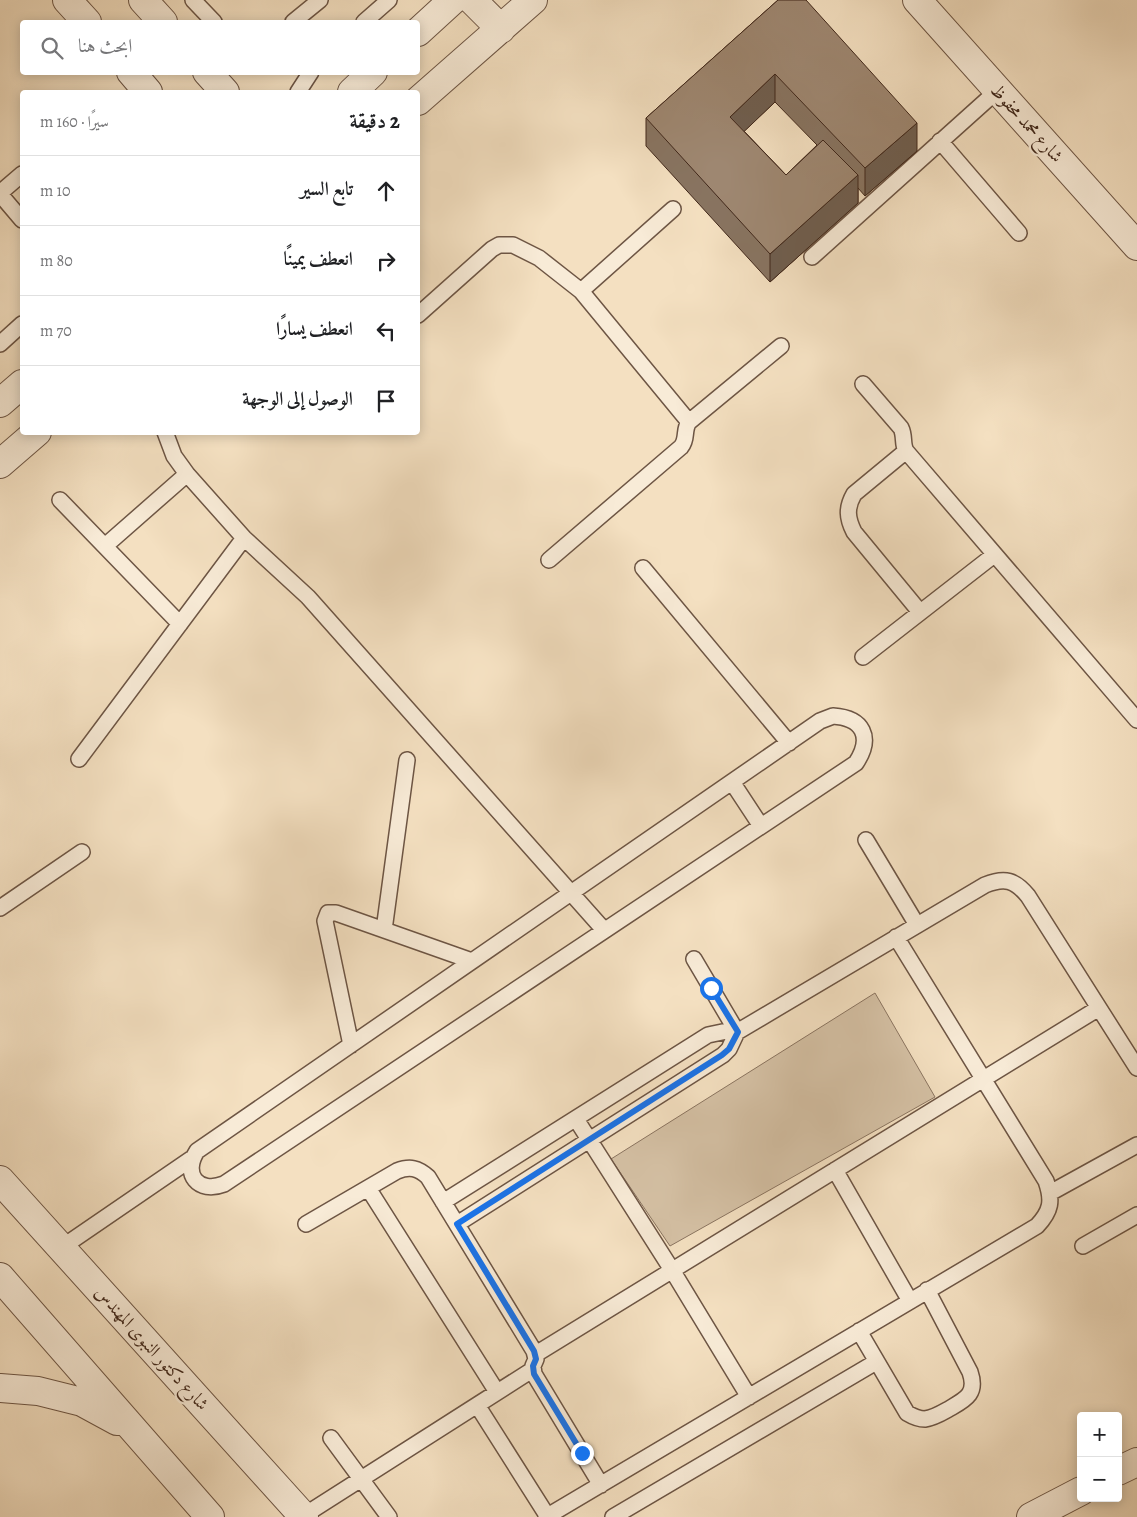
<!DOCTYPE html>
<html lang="ar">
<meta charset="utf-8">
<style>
body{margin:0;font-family:Alegreya,Amiri,serif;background:#f2f2f2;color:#202124;direction:rtl}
.controls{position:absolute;right:15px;bottom:15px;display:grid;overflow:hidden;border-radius:5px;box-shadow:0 2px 12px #0003}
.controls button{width:45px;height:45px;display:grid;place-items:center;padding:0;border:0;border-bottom:1px solid #e0e0e0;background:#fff;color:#202124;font:25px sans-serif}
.stop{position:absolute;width:15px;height:15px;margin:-11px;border:4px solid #1a73e8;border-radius:50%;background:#fff}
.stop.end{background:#1a73e8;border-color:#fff;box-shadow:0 1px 5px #0008}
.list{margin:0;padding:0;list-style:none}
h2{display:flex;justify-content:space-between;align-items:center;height:65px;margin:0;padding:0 20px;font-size:21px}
h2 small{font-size:16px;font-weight:400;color:#757577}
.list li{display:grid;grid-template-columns:32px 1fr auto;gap:15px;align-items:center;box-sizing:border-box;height:70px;padding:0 20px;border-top:1px solid #e0e0e0}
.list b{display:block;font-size:19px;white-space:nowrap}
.list em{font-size:16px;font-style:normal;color:#757577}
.icon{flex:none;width:28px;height:28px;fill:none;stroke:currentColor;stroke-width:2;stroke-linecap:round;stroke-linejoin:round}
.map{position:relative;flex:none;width:1137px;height:1517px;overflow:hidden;direction:ltr}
.search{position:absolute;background:#fff;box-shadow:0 2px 12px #0003;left:20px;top:20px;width:400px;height:55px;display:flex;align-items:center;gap:12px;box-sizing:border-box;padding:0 18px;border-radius:5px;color:#757577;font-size:19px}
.panel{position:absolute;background:#fff;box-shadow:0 2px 12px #0003;left:20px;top:90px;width:400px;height:345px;border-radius:5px;direction:rtl}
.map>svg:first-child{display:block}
.green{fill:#d5c1a5;stroke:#8a7460}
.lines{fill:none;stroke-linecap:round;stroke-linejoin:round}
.service-casing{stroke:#6d5544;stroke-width:18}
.minor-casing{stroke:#6d5544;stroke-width:30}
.tertiary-casing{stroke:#6d5544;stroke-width:30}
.service{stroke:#f8ebd7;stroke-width:15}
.minor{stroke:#f8ebd7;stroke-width:28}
.tertiary{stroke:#f8ebd7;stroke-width:28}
.wall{fill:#887461;stroke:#40271a;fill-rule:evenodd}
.shaded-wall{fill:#6f5e4f;stroke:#40271a}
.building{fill:#9e8771;stroke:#40271a}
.route{stroke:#1a73e8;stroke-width:6}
.labels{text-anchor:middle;stroke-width:4.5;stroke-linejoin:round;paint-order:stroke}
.street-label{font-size:18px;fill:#40271a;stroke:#f8ebd7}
</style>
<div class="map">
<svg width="1137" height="1517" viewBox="0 0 1137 1517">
<rect width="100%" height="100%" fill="#f4e0c1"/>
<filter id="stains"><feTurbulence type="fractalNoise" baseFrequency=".004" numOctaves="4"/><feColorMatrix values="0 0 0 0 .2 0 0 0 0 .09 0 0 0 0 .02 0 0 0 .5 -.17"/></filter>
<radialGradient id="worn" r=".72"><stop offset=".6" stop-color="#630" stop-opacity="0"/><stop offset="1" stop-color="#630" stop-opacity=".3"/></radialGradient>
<path class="green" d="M875 993 935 1097 670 1246 611 1159Z"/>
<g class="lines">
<g class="service-casing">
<path id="service" d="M193 0 214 22
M293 22 320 0
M364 22 389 0
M298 92 311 72
M940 141 1019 233
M0 193 22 174
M0 194 22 220
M812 257 998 90
M581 291 673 209
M418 315 492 249 499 245H513L539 258 581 291 689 422
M0 344 22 324
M863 384 901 428C905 436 902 444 906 451L1137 720
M165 432 174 456 187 474 244 538 308 597 604 930
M906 451 854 494C846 508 847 518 854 532L920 612
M60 500 180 624
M105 546 187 474
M549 560 681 447C688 439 683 430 689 422L781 346
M643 568 789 743
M863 657 994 555
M833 716C863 718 873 737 856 763L224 1184C198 1194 182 1174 197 1151L820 721Z
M79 759 244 538
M732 782 761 826
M866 840 917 925
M0 908 82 852
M384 930 407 760
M694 959 737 1032
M351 1045 325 921 328 913H336L472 961
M576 1119 672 1270 749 1397
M835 1170 910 1301
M368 1188 497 1392
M1050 1193 1137 1145
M443 1202 708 1035 727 1031 737 1032 985 885C1005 877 1015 880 1028 896L1137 1068
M306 1224 397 1171C410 1166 418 1168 428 1177L534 1351 536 1359 533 1366 534 1374 601 1485
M457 1224 723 1055 729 1049 737 1032
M1083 1246 1137 1215
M61 1248 191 1159
M859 1331 907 1413C912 1416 918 1419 925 1419 933 1418 940 1414 947 1410 964 1400 978 1395 970 1372L927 1290
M536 1354 1099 1008
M477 1405 548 1517
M331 1438 389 1517
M303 1516 532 1370
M546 1517 1037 1226C1051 1211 1053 1201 1046 1181L896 937
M613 1517 876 1362"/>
</g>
<g class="minor-casing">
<path id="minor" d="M67 0 87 22
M143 0 163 22
M131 72 148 92
M207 72 225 92"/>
</g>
<g class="tertiary-casing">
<path id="tertiary" d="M472 0 501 29
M917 0 1137 246
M418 32 453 0
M352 92 373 72
M418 101 533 0
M0 403 22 384
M0 464 37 432
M0 1180 304 1517
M0 1277 210 1517
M0 1388 38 1391 82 1402 117 1421
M1118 1471 1137 1462
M1031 1517 1081 1491"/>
</g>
<use href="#service" class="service"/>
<use href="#minor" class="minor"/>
<use href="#tertiary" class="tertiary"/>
</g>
<path class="wall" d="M778 0 917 151 865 196 858 188V203L770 282 646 146V118ZM775 102 817 145 786 175 744 131Z"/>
<path class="shaded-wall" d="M775 74V102L730 145V117Z
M917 123V151L865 196V168Z
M858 175V203L770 282V254Z"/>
<path class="building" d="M778 0H806L917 123 865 168 775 74 730 117 786 175 823 140 858 175 770 254 646 118Z"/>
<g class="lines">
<path class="route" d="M582 1453 534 1374 533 1366 536 1359 534 1351 457 1224 722 1055 729 1049 738 1032 711 988"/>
</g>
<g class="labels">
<g class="street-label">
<text transform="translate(1027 123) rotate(48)" y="6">شارع محمد محفوظ</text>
<text transform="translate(152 1348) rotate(48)" y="6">شارع دكتور النبوى المهندس</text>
</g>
</g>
<rect width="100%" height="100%" filter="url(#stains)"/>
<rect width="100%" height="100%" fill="url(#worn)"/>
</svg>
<div class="controls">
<button>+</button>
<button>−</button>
</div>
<div class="stop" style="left:711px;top:988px"></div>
<div class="stop end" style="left:582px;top:1453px"></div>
<div class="search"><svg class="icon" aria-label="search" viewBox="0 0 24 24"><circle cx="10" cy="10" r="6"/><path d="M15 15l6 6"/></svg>ابحث هنا</div>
<section class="panel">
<h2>2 دقيقة<small>سيرًا · 160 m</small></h2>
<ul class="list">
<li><svg class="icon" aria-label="ahead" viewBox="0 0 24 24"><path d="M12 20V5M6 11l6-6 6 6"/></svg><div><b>تابع السير</b></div><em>10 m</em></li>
<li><svg class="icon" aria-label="right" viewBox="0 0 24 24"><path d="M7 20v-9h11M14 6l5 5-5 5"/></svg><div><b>انعطف يمينًا</b></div><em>80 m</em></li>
<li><svg class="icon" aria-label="left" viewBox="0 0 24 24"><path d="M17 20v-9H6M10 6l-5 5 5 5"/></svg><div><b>انعطف يسارًا</b></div><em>70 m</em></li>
<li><svg class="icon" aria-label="arrive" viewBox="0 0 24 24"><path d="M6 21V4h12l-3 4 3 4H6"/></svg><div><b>الوصول إلى الوجهة</b></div></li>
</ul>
</section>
</div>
